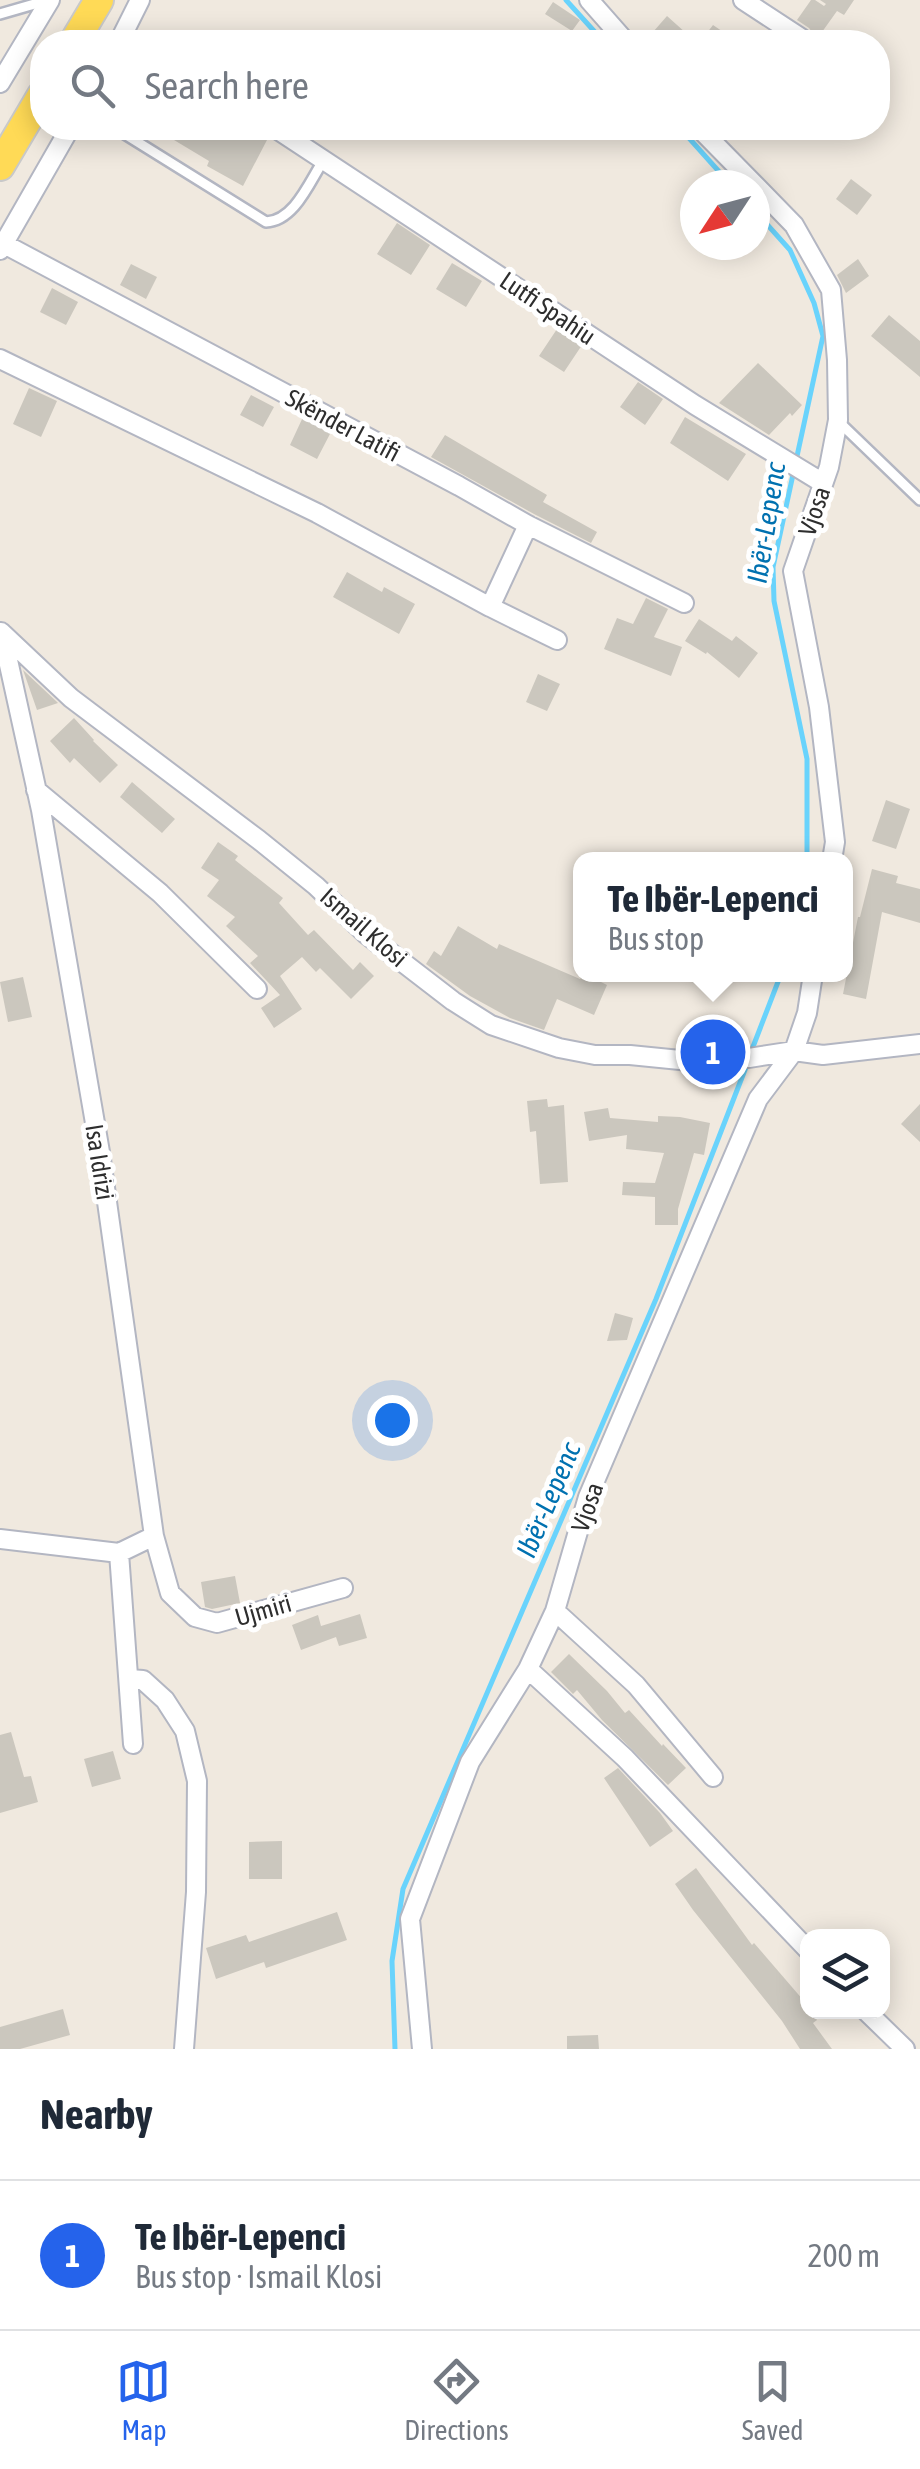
<!DOCTYPE html>
<meta charset="utf-8">
<style>
body{margin:0;font-family:"Asap Condensed",sans-serif;background:#f6f6f7;color:#1f2937}
.controls{position:absolute;right:30px;bottom:30px;display:grid;overflow:hidden;border-radius:20px;box-shadow:0 5px 25px #0003}
.controls button{width:90px;height:90px;display:grid;place-items:center;padding:0;border:0;border-bottom:2px solid #e0e1e3;background:#fff;color:#1f2937;font:50px sans-serif}
.compass{position:absolute;left:680px;top:170px;width:90px;height:90px;border-radius:50%;background:#fff;box-shadow:0 5px 25px #0003;rotate:234deg}
.you{position:absolute;left:392px;top:1420px;width:35px;height:35px;margin:-25px;border:8px solid #fff;border-radius:50%;background:#1a73e8;box-shadow:0 0 0 15px #1a73e833}
.badge{display:grid;place-items:center;width:65px;height:65px;border-radius:50%;background:#2563eb;color:#fff;font-size:32px;font-weight:700}
.pin{position:absolute;translate:-50% -50%;border:5px solid #fff;box-shadow:0 2px 10px #0006}
.popup{position:absolute;left:573px;top:852px;width:280px;height:130px;box-sizing:border-box;display:grid;place-content:center;border-radius:20px;background:#fff;filter:drop-shadow(0 2px 8px #0005);font-size:32px;white-space:nowrap;color:#747a83}
.popup b{font-size:38px;color:#1f2937}
.popup::after{content:'';position:absolute;left:50%;top:100%;margin-left:-20px;border:20px solid transparent;border-top-color:#fff}
.list{margin:0;padding:0;list-style:none}
h2{display:flex;justify-content:space-between;align-items:center;height:130px;margin:0;padding:0 40px;font-size:42px}
h2 small{font-size:32px;font-weight:400;color:#747a83}
.list li{display:grid;grid-template-columns:65px 1fr auto;gap:30px;align-items:center;box-sizing:border-box;height:150px;padding:0 40px;border-top:2px solid #e0e1e3}
.list b{display:block;font-size:38px;white-space:nowrap}
.list p{margin:0;font-size:32px;white-space:nowrap;color:#747a83}
.list em{font-size:32px;font-style:normal;color:#747a83}
.icon{flex:none;width:55px;height:55px;fill:none;stroke:currentColor;stroke-width:2;stroke-linecap:round;stroke-linejoin:round}
.map{position:relative;flex:none;width:920px;height:2049px;overflow:hidden}
.search{position:absolute;background:#fff;box-shadow:0 5px 25px #0003;left:30px;right:30px;top:30px;height:110px;display:flex;align-items:center;gap:25px;box-sizing:border-box;padding:0 35px;border-radius:40px;color:#747a83;font-size:38px}
.sheet{height:280px;background:#fff}
nav{display:flex;justify-content:space-around;align-items:center;box-sizing:border-box;height:140px;border-top:2px solid #e0e1e3;background:#fff;font-size:28px;color:#747a83}
nav a{display:grid;justify-items:center;gap:5px}
nav .on{color:#2563eb}
.map>svg:first-child{display:block}
.lines{fill:none;stroke-linecap:round;stroke-linejoin:round}
.stream{stroke:#69d3fc;stroke-width:5}
.building{fill:#cbc7be}
.service-casing{stroke:#b3b6c2;stroke-width:14}
.minor-casing{stroke:#b3b6c2;stroke-width:22}
.primary-casing{stroke:#c9c9c9;stroke-width:32}
.service{stroke:#fff;stroke-width:9}
.minor{stroke:#fff;stroke-width:18}
.primary{stroke:#ffda56;stroke-width:28}
.labels{text-anchor:middle;stroke-width:10;stroke-linejoin:round;paint-order:stroke}
.street-label{font-size:25px;fill:#2e2e2e;stroke:#fff}
.water-label{font-size:28px;font-style:italic;fill:#0071b0;stroke:#fff}
</style>
<div class="map">
<svg width="920" height="2049" viewBox="0 0 920 2049">
<rect width="100%" height="100%" fill="#f0e9df"/>
<g class="lines">
<path class="stream" d="M566 0 604 42
M680 128 731 185
M755 211 790 250 814 303 823 336 773 567 774 601 807 759V860
M751 1052 781 974
M395 2049 392 1961 403 1889 656 1299 748 1062"/>
</g>
<path class="building" d="M811 0H815L824 6 826 4 820 0H854L844 15 837 11 817 39 809 28 797 20Z
M553 2 580 20 572 31 545 14Z
M667 16 696 42H664L653 32Z
M713 25 738 42H700Z
M154 128H246L267 140 243 186 207 166 209 161Z
M851 179 872 195 857 215 836 199Z
M397 223 430 245 411 275 377 254Z
M858 259 869 276 846 293 837 275Z
M452 263 482 281 466 307 436 289Z
M131 264 157 277 146 299 120 285Z
M52 288 78 302 66 325 40 312Z
M889 315 920 341V377L871 336Z
M557 329 582 345 564 372 539 356Z
M758 363 802 405 792 416 790 413 769 435 719 403Z
M638 382 663 399 645 425 620 407Z
M29 388 57 401 41 437 13 424Z
M251 395 274 407 263 427 240 415Z
M303 417 331 432 317 459 290 445Z
M685 417 746 454 728 481 670 443Z
M445 435 547 495 543 502 597 532 591 543 534 514 431 457Z
M347 572 382 592 384 587 415 604 399 634 333 597Z
M646 598 668 609 654 637 682 647 671 676 604 649 617 618 633 624Z
M699 619 732 641 736 636 758 653 739 678 707 652 706 654 685 641Z
M23 670 56 701 58 703 37 710Z
M538 674 560 684 547 711 526 702Z
M74 718 94 740 93 741 118 765 100 783 74 758 70 763 50 741Z
M132 782 175 819 162 833 120 797Z
M886 800 910 809 896 849 872 841Z
M218 842 238 856 235 860 283 898 279 903 308 935 314 930 353 970 360 962 374 976 351 999 320 968 316 972 302 957 280 976 302 1009 274 1028 261 1008 280 995 250 963 258 956 226 926 235 917 207 896 219 880 201 868Z
M872 869 898 876 896 883 920 889V923L882 912 866 999 843 994 858 917H860Z
M458 926 497 949 499 944 580 979 585 974 607 985 594 1015 557 999 544 1030 510 1018 470 996 426 964 434 951 441 956Z
M23 977 32 1017 8 1022 0 982Z
M547 1099 548 1107 564 1105 568 1182 540 1184 536 1131 530 1132 527 1101Z
M920 1104V1142L901 1124Z
M608 1108 610 1118 658 1122V1116L680 1117 710 1123 704 1155 694 1153 678 1209V1225H655V1197L622 1195 623 1182 655 1183 664 1153 626 1149 627 1135 589 1141 584 1112Z
M615 1313 633 1318 627 1340 607 1341Z
M235 1576 240 1603 212 1609 205 1607 201 1582Z
M360 1614 367 1638 339 1646 336 1637 301 1650 292 1625 318 1615 321 1626Z
M569 1654 607 1691 625 1713 629 1710 662 1746 663 1744 686 1768 668 1785 602 1720 577 1690 573 1694 551 1672Z
M11 1732 24 1777 31 1776 38 1802 0 1813V1735Z
M113 1751 121 1779 92 1787 84 1759Z
M618 1768 660 1813 673 1831 650 1847 604 1778Z
M282 1841V1879H249V1842Z
M696 1868 752 1945 754 1943 804 2001 808 2012H811L817 2020 813 2023 832 2049H800L782 2021 693 1910 675 1884Z
M337 1912 347 1940 266 1968 264 1962 216 1979 206 1948 246 1935 249 1942Z
M63 2009 70 2035 20 2049H0V2027Z
M598 2035 599 2049H567V2036Z"/>
<g class="lines">
<g class="service-casing">
<path id="service" d="M0 14 45 1
M115 128 266 222C294 221 309 183 323 161
M839 422 920 500"/>
</g>
<g class="minor-casing">
<path id="minor" d="M589 0 626 42
M743 0 801 38
M119 42 140 0
M0 83 50 0
M275 128 695 405 823 483
M699 128 755 185
M755 185 794 225 831 290 837 360 838 420 829 467 793 571 819 707 835 842 832 860
M4 244 459 486 528 525 684 603
M0 250 70 128
M0 359 317 513 490 607 557 640
M490 607 528 525
M1 632 71 698 259 840 316 886 366 934 453 1001 491 1025 559 1048 595 1055H630L690 1061 721 1057 749 1058 794 1051 823 1055 920 1044
M2 633 41 810 100 1152 154 1536 170 1593 195 1617 217 1623 343 1588
M36 790 160 893 257 989
M0 1539 119 1553 154 1536
M119 1553 133 1744
M555 1611 636 1685 713 1777
M528 1669 625 1758 808 1950
M129 1679 143 1680 165 1700 185 1731 197 1781 196 1892 184 2049
M867 2012 905 2049
M422 2049 410 1919 470 1762 528 1669 555 1611 588 1497 758 1099 794 1051 807 1013 813 974"/>
</g>
<g class="primary-casing">
<path id="primary" d="M74 42 99 0
M0 166 42 95"/>
</g>
<use href="#service" class="service"/>
<use href="#minor" class="minor"/>
<use href="#primary" class="primary"/>
</g>
<g class="labels">
<g class="street-label">
<text transform="translate(548 308) rotate(34)" y="9">Lutfi Spahiu</text>
<text transform="translate(343 425) rotate(28)" y="9">Skënder Latifi</text>
<text transform="translate(814 511) rotate(-71)" y="9">Vjosa</text>
<text transform="translate(364 927) rotate(41)" y="9">Ismail Klosi</text>
<text transform="translate(100 1162) rotate(81)" y="9">Isa Idrizi</text>
<text transform="translate(587 1507) rotate(-71)" y="9">Vjosa</text>
<text transform="translate(263 1610) rotate(-16)" y="9">Ujmiri</text>
</g>
<g class="water-label">
<text transform="translate(766 523) rotate(-81)" y="10">Ibër-Lepenc</text>
<text transform="translate(548 1500) rotate(-67)" y="10">Ibër-Lepenc</text>
</g>
</g>
</svg>
<div class="controls">
<button><svg class="icon" aria-label="layers" viewBox="0 0 24 24"><path d="M12 4l9 5-9 5-9-5zM3 14l9 5 9-5"/></svg></button>
</div>
<svg class="compass" viewBox="-18 -18 36 36"><path d="M0-13l5 13h-10z" fill="#e53935"/><path d="M0 13l5-13h-10z" fill="#747a83"/></svg>
<div class="you"></div>
<div class="pin badge" style="left:713px;top:1052px">1</div>
<div class="popup"><b>Te Ibër-Lepenci</b>Bus stop</div>
<div class="search"><svg class="icon" aria-label="search" viewBox="0 0 24 24"><circle cx="10" cy="10" r="6"/><path d="M15 15l6 6"/></svg>Search here</div>
</div>
<section class="sheet">
<h2>Nearby<small></small></h2>
<ul class="list">
<li><span class="badge">1</span><div><b>Te Ibër-Lepenci</b><p>Bus stop · Ismail Klosi</p></div><em>200 m</em></li>
</ul>
</section>
<nav>
<a class="on"><svg class="icon" aria-label="map" viewBox="0 0 24 24"><path d="M3 6l6-2 6 2 6-2v14l-6 2-6-2-6 2zM9 4v14M15 6v14"/></svg>Map</a>
<a><svg class="icon" aria-label="directions" viewBox="0 0 24 24"><path d="M12 3l9 9-9 9-9-9zM9 14v-3h6M13 9l2 2-2 2"/></svg>Directions</a>
<a><svg class="icon" aria-label="saved" viewBox="0 0 24 24"><path d="M7 4h10v16l-5-4-5 4z"/></svg>Saved</a>
</nav>
